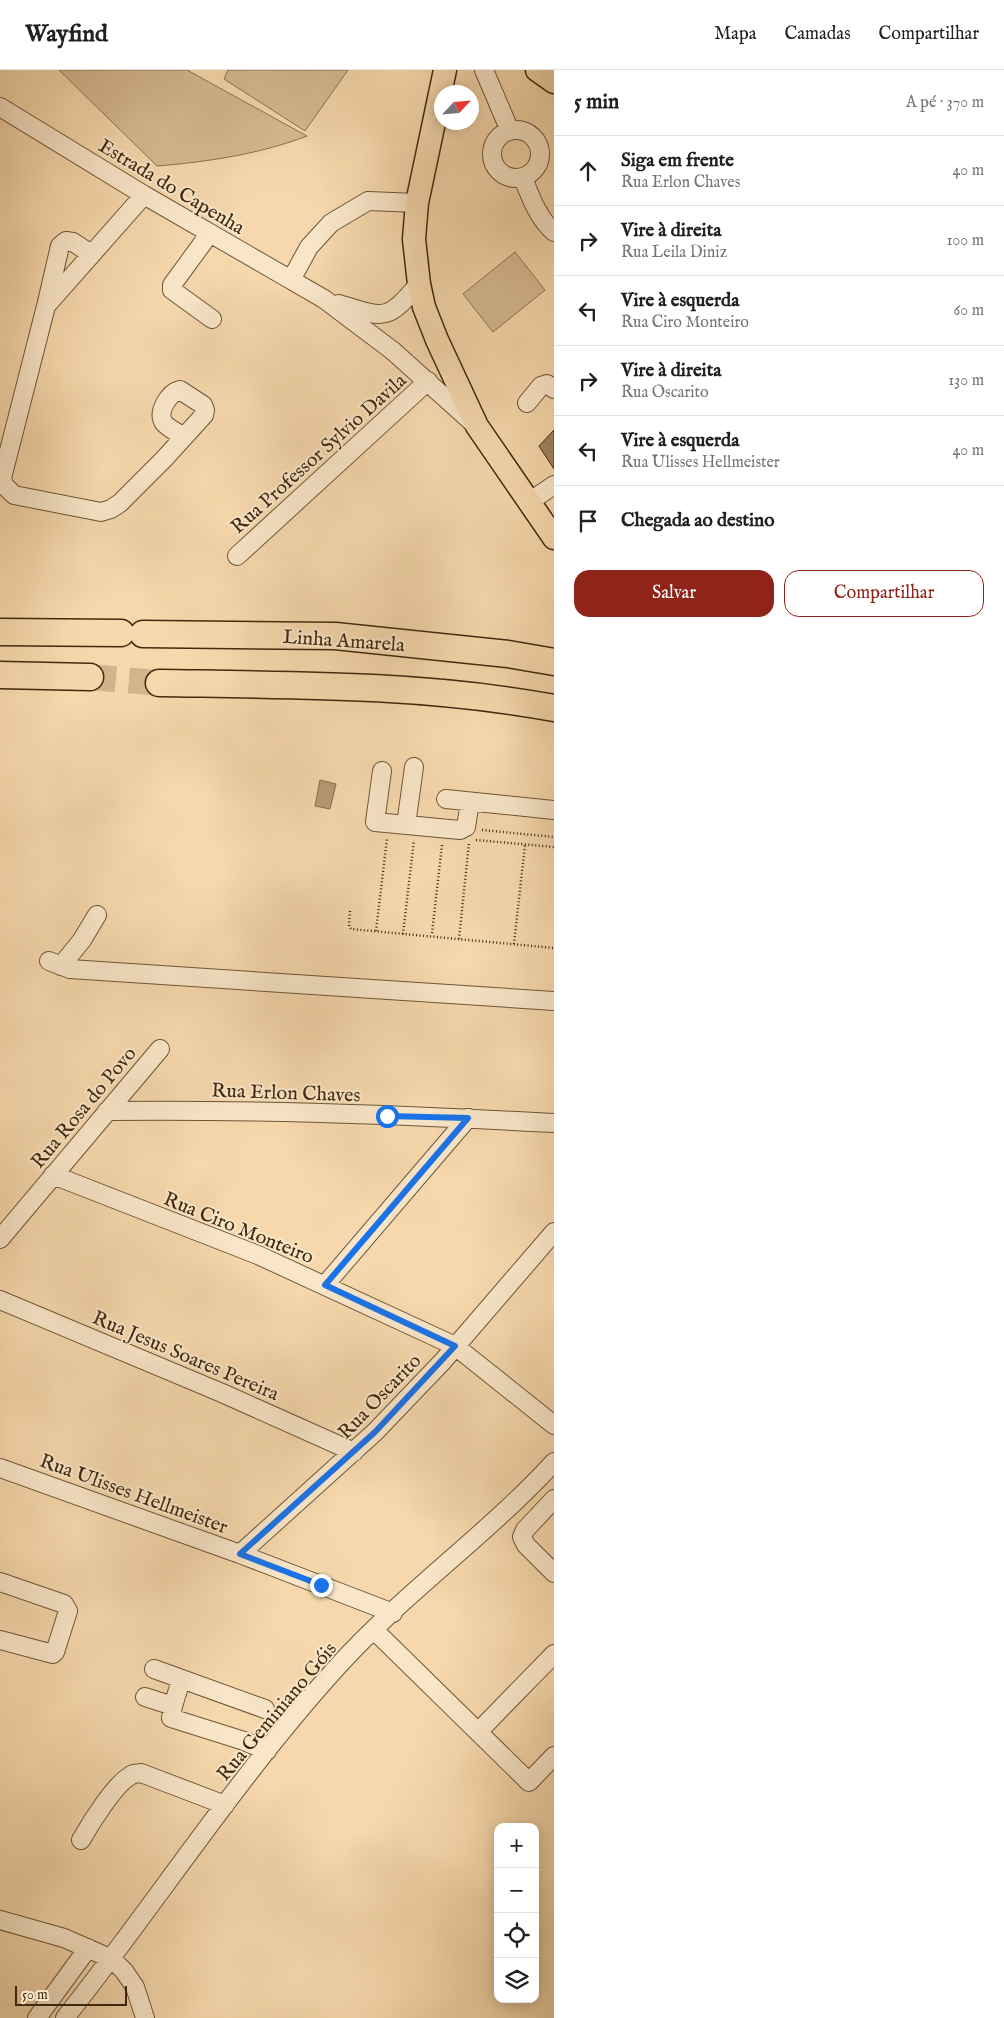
<!DOCTYPE html>
<html lang="pt">
<meta charset="utf-8">
<style>
body{margin:0;font-family:"IM FELL English",serif;background:#f2f2f2;color:#202124}
.controls{position:absolute;right:15px;bottom:15px;display:grid;overflow:hidden;border-radius:10px;box-shadow:0 2px 12px #0003}
.controls button{width:45px;height:45px;display:grid;place-items:center;padding:0;border:0;border-bottom:1px solid #e0e0e0;background:#fff;color:#202124;font:25px sans-serif}
.compass{position:absolute;left:434px;top:15px;width:45px;height:45px;border-radius:50%;background:#fff;box-shadow:0 2px 12px #0003;rotate:64deg}
.scale{position:absolute;left:15px;bottom:12px;width:112px;box-sizing:border-box;padding-left:5px;border:2px solid #41290f;border-top:0;font-size:14px;line-height:18px;white-space:nowrap;color:#41290f;-webkit-text-stroke:4px #f9e6c9;paint-order:stroke}
.stop{position:absolute;width:15px;height:15px;margin:-11px;border:4px solid #1a73e8;border-radius:50%;background:#fff}
.stop.end{background:#1a73e8;border-color:#fff;box-shadow:0 1px 5px #0008}
.list{margin:0;padding:0;list-style:none}
h2{display:flex;justify-content:space-between;align-items:center;height:65px;margin:0;padding:0 20px;font-size:21px}
h2 small{font-size:16px;font-weight:400;color:#757577}
.list li{display:grid;grid-template-columns:32px 1fr auto;gap:15px;align-items:center;box-sizing:border-box;height:70px;padding:0 20px;border-top:1px solid #e0e0e0}
.list b{display:block;font-size:19px;white-space:nowrap}
.list p{margin:0;font-size:16px;white-space:nowrap;color:#757577}
.list em{font-size:16px;font-style:normal;color:#757577}
.actions{display:flex;gap:10px;padding:15px 20px}
.actions a{flex:1;padding:11px 0;border:1px solid #8f2418;border-radius:15px;text-align:center;font-size:18px;color:#8f2418}
.actions .main{background:#8f2418;color:#fff}
.icon{flex:none;width:28px;height:28px;fill:none;stroke:currentColor;stroke-width:2;stroke-linecap:round;stroke-linejoin:round}
.map{position:relative;flex:none;width:554px;height:1948px;overflow:hidden}
header{display:flex;align-items:center;gap:30px;box-sizing:border-box;height:70px;padding:0 25px;background:#fff;border-bottom:1px solid #e0e0e0}
header strong{font-size:24px}
nav{display:flex;gap:28px;margin-inline-start:auto;font-size:18px}
main{display:flex}
aside{flex:1;background:#fff}
.map>svg:first-child{display:block}
.green{fill:#d7ba91;stroke:#8c7250}
.water{fill:#b89c77;stroke:#886e4d}
.building{fill:#9f8461;stroke:#41290f}
.lines{fill:none;stroke-linecap:round;stroke-linejoin:round}
.highway-tunnel{stroke:#d2b58d;stroke-width:26;stroke-dasharray:26 13;stroke-linecap:butt}
.minor-casing{stroke:#6e5536;stroke-width:20}
.major-casing{stroke:#41290f;stroke-width:25}
.highway-casing{stroke:#41290f;stroke-width:29}
.path{stroke:#41290f;stroke-width:2.5;stroke-dasharray:1 2.5;stroke-linecap:butt}
.minor{stroke:#f9e6c9;stroke-width:18}
.major{stroke:#f6d8ac;stroke-width:22}
.highway{stroke:#f6d8ac;stroke-width:26}
.route{stroke:#1a73e8;stroke-width:6}
.labels{text-anchor:middle;stroke-width:4;stroke-linejoin:round;paint-order:stroke}
.street-label{font-size:20px;fill:#41290f;stroke:#f9e6c9}
</style>
<header>
<strong>Wayfind</strong>
<nav><a>Mapa</a><a>Camadas</a><a>Compartilhar</a></nav>
</header>
<main>
<div class="map">
<svg width="554" height="1948" viewBox="0 0 554 1948">
<rect width="100%" height="100%" fill="#f6d8ac"/>
<filter id="stains"><feTurbulence type="fractalNoise" baseFrequency=".004" numOctaves="4"/><feColorMatrix values="0 0 0 0 .2 0 0 0 0 .09 0 0 0 0 .02 0 0 0 .5 -.17"/></filter>
<radialGradient id="worn" r=".72"><stop offset=".6" stop-color="#630" stop-opacity="0"/><stop offset="1" stop-color="#630" stop-opacity=".3"/></radialGradient>
<path class="green" d="M59 0H187L307 66C260 84 207 92 157 96Z
M228 0H348L305 61 224 9Z
M515 182 545 220 493 262 463 224Z"/>
<path class="water" d="M320 710 336 714 330 739 315 736Z"/>
<path class="building" d="M554 360V399L539 376Z"/>
<g class="lines">
<path class="highway-tunnel" d="M90 607 159 613"/>
<g class="minor-casing">
<path id="minor" d="M484 0 510 61
M0 37 144 125 324 229 393 281 472 352
M492 84a24 24 0 1 1 48 0a24 24 0 1 1-48 0Z
M523 108C531 128 538 148 554 162
M144 125 46 236 2 408 4 415 14 425 101 442 111 439 120 433 164 389 204 345 205 340 203 335 180 320C169 323 156 342 164 353 168 358 178 363 184 367
M210 163 172 215V220L212 249
M291 210 309 177 331 153 368 131 417 133
M47 232 60 176 66 171 73 172 91 184
M339 234C385 248 386 252 419 214
M527 333 541 316 547 314 554 319
M529 432 554 415
M237 486 428 311
M382 701 375 752 460 760 466 757 470 732
M446 729 554 740
M406 755 414 697
M49 891 70 899 554 931
M61 896 82 870 97 845
M107 1041C256 1039 405 1045 554 1053
M53 1105 258 1185 455 1276 554 1355
M0 1169 160 979
M325 1215 468 1048
M0 1230 222 1323 354 1382
M0 1398 240 1484 393 1543
M554 1429 525 1460 522 1467 526 1475 554 1503
M240 1484 375 1362 443 1291 554 1162
M0 1512 64 1534 68 1541 55 1582 53 1584 0 1570
M374 1560 529 1712 554 1686
M154 1599 265 1639
M181 1610 173 1636 171 1648 244 1671 267 1681
M145 1627 173 1636
M478 1662 554 1584
M81 1770C90 1754 115 1714 130 1706 133 1703 137 1704 141 1703L225 1735
M0 1850 64 1868 112 1889 124 1901 135 1917 145 1948
M37 1948 88 1878
M65 1948C157 1832 238 1706 338 1596 404 1523 487 1465 554 1392"/>
</g>
<g class="major-casing">
<path id="major" d="M445 0 417 133 414 169 419 214 424 237 437 270 477 356 554 468
M537 0 554 12"/>
</g>
<g class="highway-casing">
<path id="highway" d="M0 562 121 563
M143 564 335 566 508 584 554 592
M0 605 90 607
M159 613C290 615 424 614 554 638"/>
</g>
<path class="path" d="M482 760 554 767
M476 770 554 777
M350 841 349 856 351 859 554 878
M376 861 387 768
M432 863 442 775
M403 864 414 770
M459 869 469 773
M514 874 525 775"/>
<use href="#minor" class="minor"/>
<use href="#major" class="major"/>
<use href="#highway" class="highway"/>
</g>
<g class="lines">
<path class="route" d="M321 1515 240 1484 375 1362 455 1276 325 1215 468 1048 387 1046"/>
</g>
<g class="labels">
<g class="street-label">
<text transform="translate(172 116) rotate(31)" y="7">Estrada do Capenha</text>
<text transform="translate(318 383) rotate(-42)" y="7">Rua Professor Sylvio Davila</text>
<text transform="translate(344 570) rotate(4)" y="7">Linha Amarela</text>
<text transform="translate(286 1022) rotate(2)" y="7">Rua Erlon Chaves</text>
<text transform="translate(83 1037) rotate(-50)" y="7">Rua Rosa do Povo</text>
<text transform="translate(239 1157) rotate(22)" y="7">Rua Ciro Monteiro</text>
<text transform="translate(186 1285) rotate(23)" y="7">Rua Jesus Soares Pereira</text>
<text transform="translate(379 1326) rotate(-46)" y="7">Rua Oscarito</text>
<text transform="translate(134 1423) rotate(20)" y="7">Rua Ulisses Hellmeister</text>
<text transform="translate(276 1641) rotate(-50)" y="7">Rua Geminiano Góis</text>
</g>
</g>
<rect width="100%" height="100%" filter="url(#stains)"/>
<rect width="100%" height="100%" fill="url(#worn)"/>
</svg>
<div class="controls">
<button>+</button>
<button>−</button>
<button><svg class="icon" aria-label="locate" viewBox="0 0 24 24"><circle cx="12" cy="12" r="6"/><path d="M12 2v4M12 18v4M2 12h4M18 12h4"/></svg></button>
<button><svg class="icon" aria-label="layers" viewBox="0 0 24 24"><path d="M12 4l9 5-9 5-9-5zM3 14l9 5 9-5"/></svg></button>
</div>
<svg class="compass" viewBox="-18 -18 36 36"><path d="M0-13l5 13h-10z" fill="#e53935"/><path d="M0 13l5-13h-10z" fill="#757577"/></svg>
<div class="scale">50 m</div>
<div class="stop" style="left:387px;top:1046px"></div>
<div class="stop end" style="left:321px;top:1515px"></div>
</div>
<aside>
<h2>5 min<small>A pé · 370 m</small></h2>
<ul class="list">
<li><svg class="icon" aria-label="ahead" viewBox="0 0 24 24"><path d="M12 20V5M6 11l6-6 6 6"/></svg><div><b>Siga em frente</b><p>Rua Erlon Chaves</p></div><em>40 m</em></li>
<li><svg class="icon" aria-label="right" viewBox="0 0 24 24"><path d="M7 20v-9h11M14 6l5 5-5 5"/></svg><div><b>Vire à direita</b><p>Rua Leila Diniz</p></div><em>100 m</em></li>
<li><svg class="icon" aria-label="left" viewBox="0 0 24 24"><path d="M17 20v-9H6M10 6l-5 5 5 5"/></svg><div><b>Vire à esquerda</b><p>Rua Ciro Monteiro</p></div><em>60 m</em></li>
<li><svg class="icon" aria-label="right" viewBox="0 0 24 24"><path d="M7 20v-9h11M14 6l5 5-5 5"/></svg><div><b>Vire à direita</b><p>Rua Oscarito</p></div><em>130 m</em></li>
<li><svg class="icon" aria-label="left" viewBox="0 0 24 24"><path d="M17 20v-9H6M10 6l-5 5 5 5"/></svg><div><b>Vire à esquerda</b><p>Rua Ulisses Hellmeister</p></div><em>40 m</em></li>
<li><svg class="icon" aria-label="arrive" viewBox="0 0 24 24"><path d="M6 21V4h12l-3 4 3 4H6"/></svg><div><b>Chegada ao destino</b></div></li>
</ul>
<div class="actions"><a class="main">Salvar</a><a>Compartilhar</a></div>
</aside>
</main>
